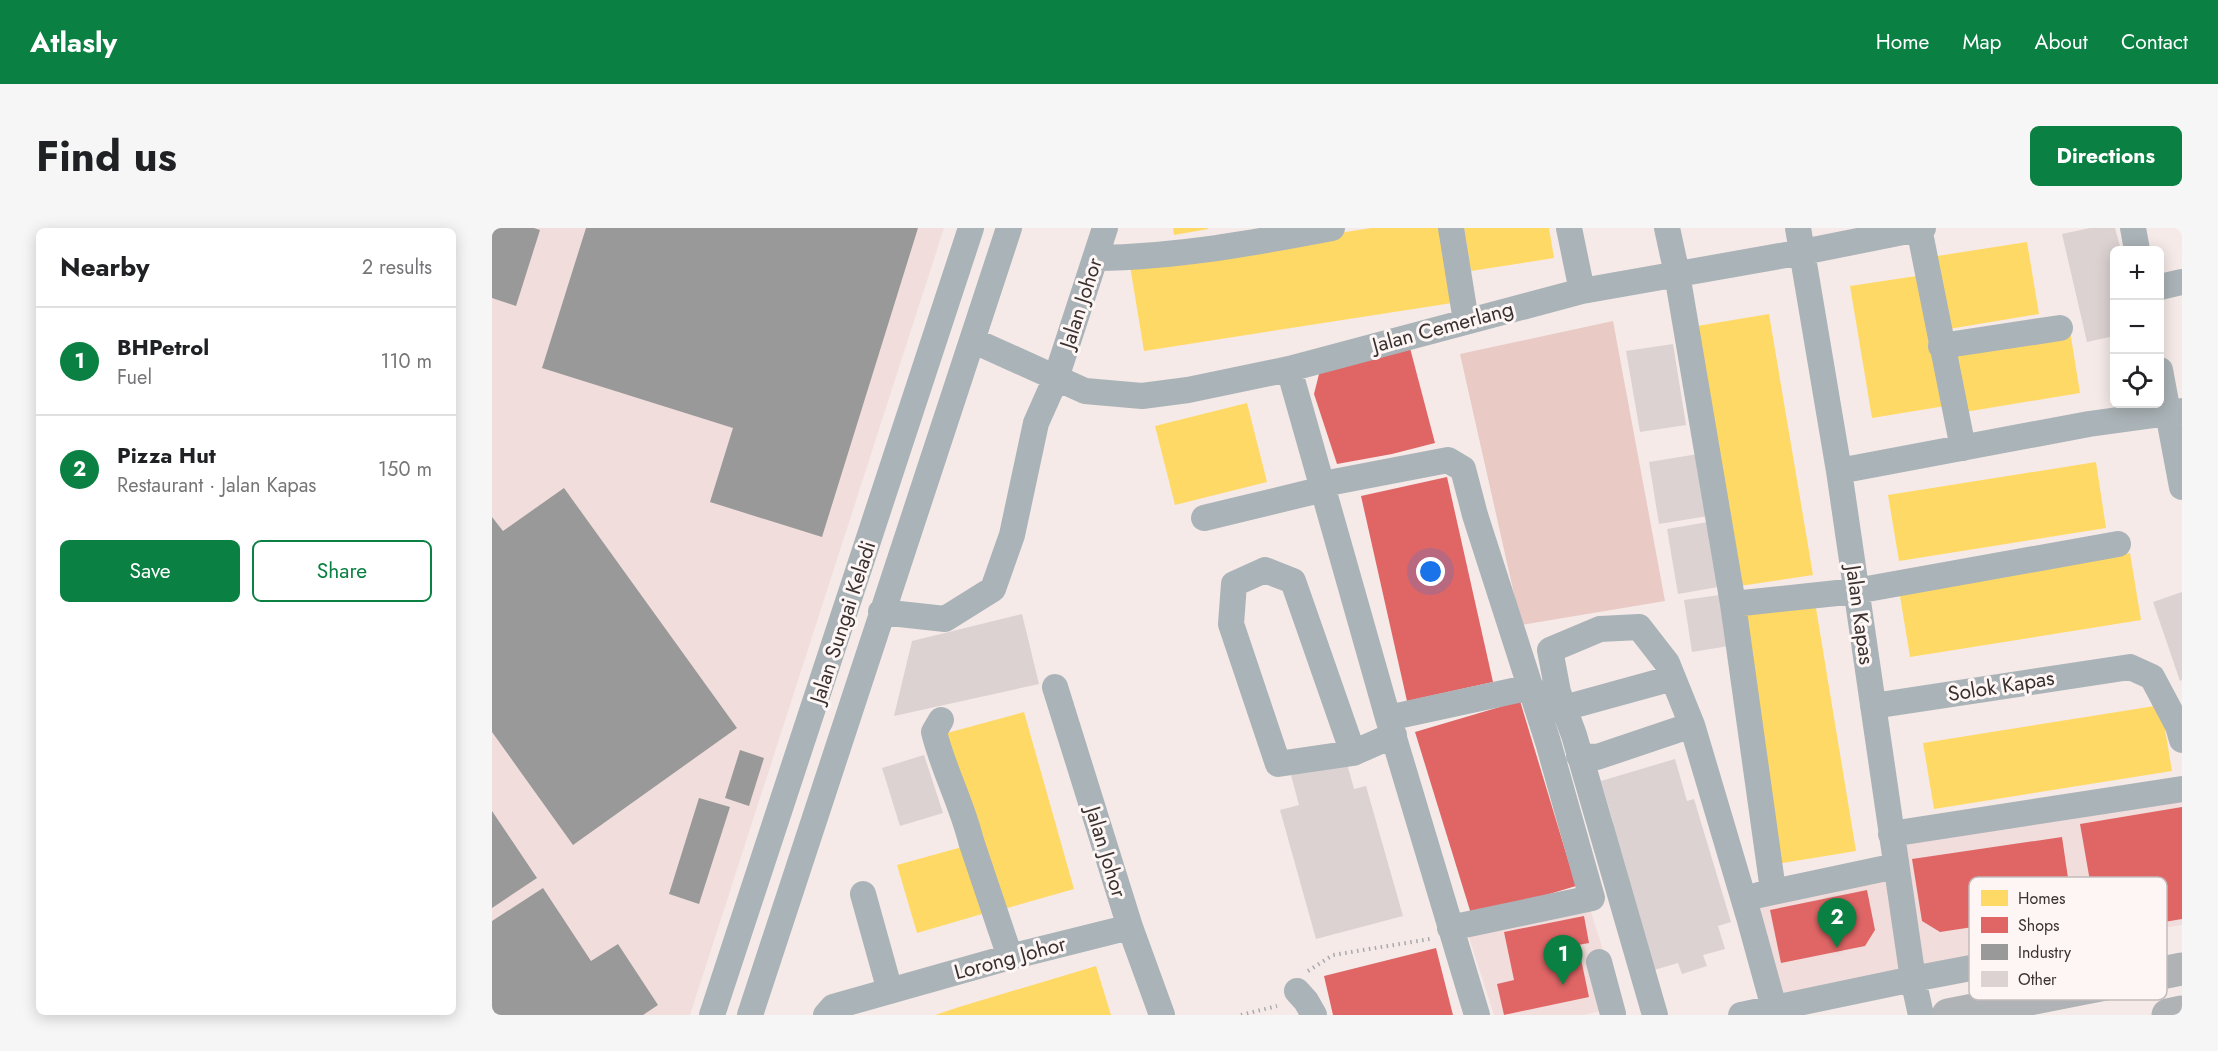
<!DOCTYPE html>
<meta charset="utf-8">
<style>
body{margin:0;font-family:Jost,sans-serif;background:#f6f6f6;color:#202124}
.controls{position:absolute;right:18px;top:18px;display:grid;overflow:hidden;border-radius:9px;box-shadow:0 3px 15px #0003}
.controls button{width:54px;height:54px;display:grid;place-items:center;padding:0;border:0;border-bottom:2px solid #e0e0e0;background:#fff;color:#202124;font:30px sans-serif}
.you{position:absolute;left:939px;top:344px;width:21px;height:21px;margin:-15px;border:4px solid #fff;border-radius:50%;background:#1a73e8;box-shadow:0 0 0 9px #1a73e833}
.badge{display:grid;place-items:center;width:39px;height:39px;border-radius:50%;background:#0b8043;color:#fff;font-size:20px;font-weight:700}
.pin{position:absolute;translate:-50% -50px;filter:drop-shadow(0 2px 3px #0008)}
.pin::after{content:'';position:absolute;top:32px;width:21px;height:18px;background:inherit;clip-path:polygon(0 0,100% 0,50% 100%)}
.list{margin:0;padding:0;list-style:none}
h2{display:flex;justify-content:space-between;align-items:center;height:78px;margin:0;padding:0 24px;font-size:26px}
h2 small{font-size:20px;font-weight:400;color:#757577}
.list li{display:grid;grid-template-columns:39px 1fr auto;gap:18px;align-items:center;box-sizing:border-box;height:108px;padding:0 24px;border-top:2px solid #e0e0e0}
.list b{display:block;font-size:22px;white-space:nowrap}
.list p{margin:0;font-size:20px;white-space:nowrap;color:#757577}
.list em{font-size:20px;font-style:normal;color:#757577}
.actions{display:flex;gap:12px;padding:18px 24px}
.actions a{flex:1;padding:14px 0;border:2px solid #0b8043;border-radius:9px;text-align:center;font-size:21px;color:#0b8043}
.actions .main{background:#0b8043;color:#fff}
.icon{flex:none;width:33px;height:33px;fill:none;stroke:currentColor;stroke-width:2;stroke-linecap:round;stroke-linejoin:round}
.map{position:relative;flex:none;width:1690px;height:787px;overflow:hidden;border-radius:9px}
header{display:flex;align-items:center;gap:36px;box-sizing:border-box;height:84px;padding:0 30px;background:#0b8043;color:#fff}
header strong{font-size:28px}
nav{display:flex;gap:33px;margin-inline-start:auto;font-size:21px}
.intro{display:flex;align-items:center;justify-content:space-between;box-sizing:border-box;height:144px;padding:0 36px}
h1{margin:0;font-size:42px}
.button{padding:15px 27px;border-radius:9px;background:#0b8043;color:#fff;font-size:21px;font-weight:700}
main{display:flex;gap:36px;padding:0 36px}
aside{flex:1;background:#fff;border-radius:9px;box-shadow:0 3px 15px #0003}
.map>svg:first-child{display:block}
.built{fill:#f1dddb}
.green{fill:#e9cac5}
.homes{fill:#ffd966}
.shops{fill:#e06666}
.industry{fill:#999}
.building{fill:#dbd2d1}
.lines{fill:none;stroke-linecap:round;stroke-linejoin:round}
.path{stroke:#a7aaad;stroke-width:4;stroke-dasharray:1.5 4.5;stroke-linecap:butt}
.minor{stroke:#aab3b7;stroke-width:26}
.major{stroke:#afb3b5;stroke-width:33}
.labels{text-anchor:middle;stroke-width:6;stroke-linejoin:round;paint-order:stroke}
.street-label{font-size:21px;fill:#383130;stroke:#fef6f5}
.key{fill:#fef6f5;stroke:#c3bbba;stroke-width:1.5}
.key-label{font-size:16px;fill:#383130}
</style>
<header>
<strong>Atlasly</strong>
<nav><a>Home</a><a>Map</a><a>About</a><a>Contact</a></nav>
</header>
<div class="intro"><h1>Find us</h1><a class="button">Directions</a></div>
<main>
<aside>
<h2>Nearby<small>2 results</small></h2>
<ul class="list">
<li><span class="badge">1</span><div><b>BHPetrol</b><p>Fuel</p></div><em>110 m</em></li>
<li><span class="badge">2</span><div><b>Pizza Hut</b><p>Restaurant · Jalan Kapas</p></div><em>150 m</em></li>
</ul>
<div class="actions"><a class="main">Save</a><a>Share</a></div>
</aside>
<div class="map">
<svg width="1690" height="787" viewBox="0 0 1690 787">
<rect width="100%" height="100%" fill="#f5eae8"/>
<path class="built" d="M0 0H452L198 787H0Z
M1690 568V697L1542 720 1286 771 1260 677 1414 643 1410 612Z
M1097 678 1129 778 1092 787H1002L975 703Z"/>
<path class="green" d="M1121 93 1173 373 1029 397 968 126Z"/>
<path class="homes" d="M681 0H716V1L682 7Z
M879 0H947L960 75 652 123 638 38Z
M972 0H1057L1062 30 979 43Z
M1535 14 1547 86 1457 101 1445 28Z
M1431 47 1453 178 1380 190 1358 58Z
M1277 86 1321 347 1248 358 1205 98Z
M1578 103 1588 165 1473 184 1463 122Z
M755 175 775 254 683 277 663 198Z
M1604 234 1614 300 1407 333 1396 267Z
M1638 325 1649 392 1418 429 1407 362Z
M1321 362 1364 623 1285 636 1242 375Z
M1669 477 1680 543 1442 581 1431 515Z
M532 484 582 661 505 683 455 505Z
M470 619 490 686 425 705 405 637Z
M604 738 619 787H443L467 779Z"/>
<path class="shops" d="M918 120 943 215 900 226 845 236 822 166 828 142Z
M955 249 1001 454 915 473 869 268Z
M1028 473 1084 658 980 689 923 504Z
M1690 579V691L1607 705 1588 596Z
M1570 609 1581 684 1448 704 1430 693 1420 631Z
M1375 662 1383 702 1373 718 1289 735 1278 682Z
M1092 688 1097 715 1086 717 1097 769 1012 787 1005 756 1022 752 1012 704Z
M944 720 961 787H841L832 748Z"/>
<path class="industry" d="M0 0H42L48 2 24 78 0 70Z
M94 0H426L330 309 218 274 241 200 50 140Z
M72 260 245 500 81 617 0 504V289L11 303Z
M248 522 272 530 257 578 233 570Z
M207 570 238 579 207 676 177 666Z
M0 583 45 650 0 680Z
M51 660 99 733 126 716 166 777 151 787H0V693Z"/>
<path class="building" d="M1598 0H1623L1629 22H1622V108L1595 114 1570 6Z
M1181 116 1194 197 1148 204 1134 123Z
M1206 226 1216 288 1167 296 1157 234Z
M1216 294 1226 359 1186 366 1175 301Z
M1690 364V452L1688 453 1661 374Z
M1228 367 1237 418 1200 424 1192 372Z
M530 386 547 456 402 488 420 413Z
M432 527 451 585 408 598 390 540Z
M1183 531 1195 573 1202 571 1239 694 1226 698 1233 721 1211 727 1215 738 1190 746 1186 735 1162 742 1111 597 1121 594 1109 553Z
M854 532 862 561 874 558 911 688 824 711 788 582 807 577 799 547Z"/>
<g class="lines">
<path class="path" d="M816 743 841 727 938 711
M749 787 785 778"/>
<path class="minor" d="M959 0 974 93
M1077 0 1090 63
M1175 0 1185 46 1241 376 1281 662
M1306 0 1347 243 1421 751 1429 787
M1427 0 1471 220
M1641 0 1645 22
M604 30C683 29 762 15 840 0
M1668 59 1690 54
M480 112 593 163 650 168 696 162 797 141 1090 63 1311 24 1431 0
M1449 118 1568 100
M797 141 896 490 985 787
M1668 142 1690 259
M1347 243 1597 196 1690 183
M831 256 956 232 971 241 983 287 1056 514 1100 670 958 700
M712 290 832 261
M1241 376 1364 363 1626 316
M389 384 453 391 501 361 520 307 544 195 564 150 613 0
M563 459 638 699 670 787
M1381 478 1638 439 1660 449 1686 498 1690 512
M1072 480 1181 450
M896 490 1039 459
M449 492 442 504C451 541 470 576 479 613L518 729
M861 525 801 353 773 342 742 356 739 396 786 536 861 525 902 507
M1087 528 1105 529 1200 497
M1399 606 1690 561
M371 666 398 763
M1267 667 1404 638
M1107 734 1121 786
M805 763 814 773 822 787
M220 787 479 0
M258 787 517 0
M334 787 341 779 518 729 638 699
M1163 787 1082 507 1066 464 1058 422 1108 401 1147 399 1175 435 1200 497 1257 689 1284 787
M1249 787 1421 751 1584 720 1639 734 1651 749"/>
<path class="major" d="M1456 787 1690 741
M1676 787 1690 784"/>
</g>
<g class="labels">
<g class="street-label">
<text transform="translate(589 75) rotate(-72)" y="7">Jalan Johor</text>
<text transform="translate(951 99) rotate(-15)" y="7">Jalan Cemerlang</text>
<text transform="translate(1368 387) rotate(82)" y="7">Jalan Kapas</text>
<text transform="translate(351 394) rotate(-72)" y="7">Jalan Sungai Keladi</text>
<text transform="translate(1509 458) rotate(-9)" y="7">Solok Kapas</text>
<text transform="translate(614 624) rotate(73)" y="7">Jalan Johor</text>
<text transform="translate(518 730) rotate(-15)" y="7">Lorong Johor</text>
</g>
</g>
<rect x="1477" y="649" width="198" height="123" rx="9" class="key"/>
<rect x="1489" y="662" width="27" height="16" fill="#ffd966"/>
<rect x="1489" y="689" width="27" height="16" fill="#e06666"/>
<rect x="1489" y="716" width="27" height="16" fill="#999"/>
<rect x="1489" y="743" width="27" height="16" fill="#dbd2d1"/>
<g class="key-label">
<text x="1526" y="676">Homes</text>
<text x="1526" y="703">Shops</text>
<text x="1526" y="730">Industry</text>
<text x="1526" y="757">Other</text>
</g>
</svg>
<div class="controls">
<button>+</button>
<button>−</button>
<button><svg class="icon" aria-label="locate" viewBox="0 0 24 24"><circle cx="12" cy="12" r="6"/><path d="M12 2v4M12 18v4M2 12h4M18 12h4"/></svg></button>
</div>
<div class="you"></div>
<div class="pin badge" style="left:1071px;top:757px">1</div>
<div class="pin badge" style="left:1345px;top:720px">2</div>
</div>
</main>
